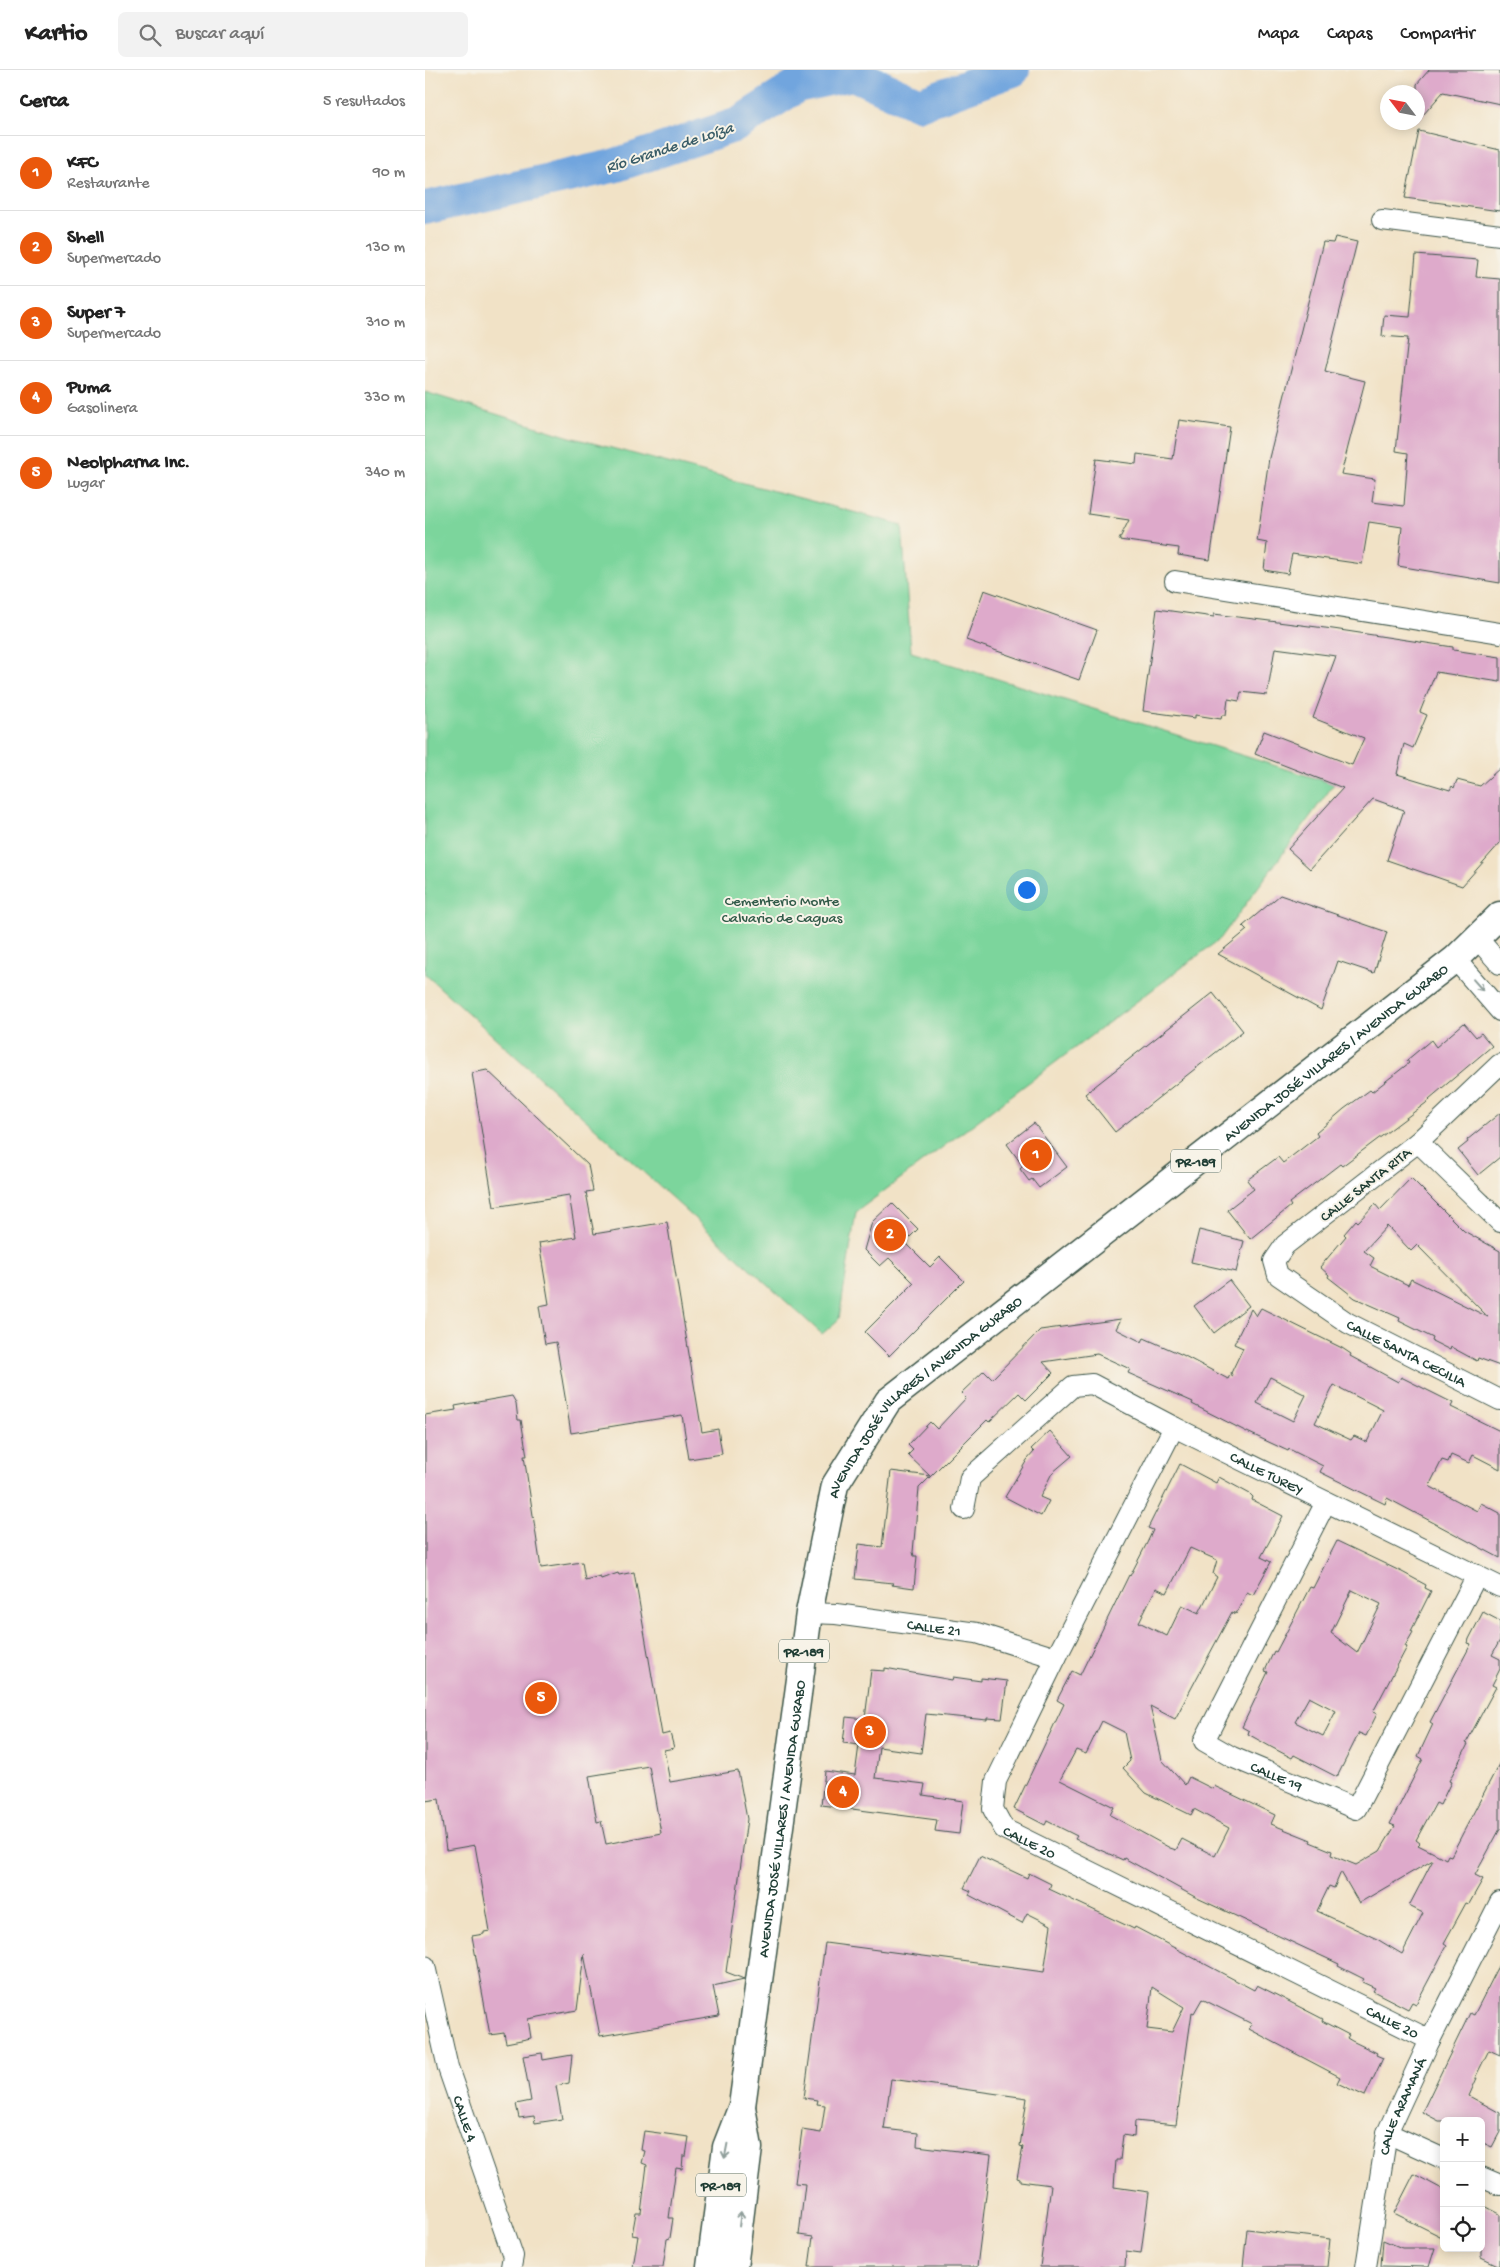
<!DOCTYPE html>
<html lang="es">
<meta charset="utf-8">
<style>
body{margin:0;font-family:"Gochi Hand",sans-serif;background:#f2f2f2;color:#222}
.controls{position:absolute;right:15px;bottom:15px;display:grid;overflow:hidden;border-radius:8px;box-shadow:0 2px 12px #0003}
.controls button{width:45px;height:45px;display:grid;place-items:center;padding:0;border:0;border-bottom:1px solid #e0e0e0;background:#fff;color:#222;font:25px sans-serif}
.compass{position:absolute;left:955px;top:15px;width:45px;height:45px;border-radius:50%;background:#fff;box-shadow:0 2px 12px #0003;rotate:302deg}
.you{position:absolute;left:601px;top:819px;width:18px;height:18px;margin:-12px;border:4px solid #fff;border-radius:50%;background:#1a73e8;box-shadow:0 0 0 8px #1a73e833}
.badge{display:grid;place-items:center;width:32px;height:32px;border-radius:50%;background:#ea580c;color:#fff;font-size:16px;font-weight:700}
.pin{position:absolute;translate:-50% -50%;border:2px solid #fff;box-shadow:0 1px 5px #0006}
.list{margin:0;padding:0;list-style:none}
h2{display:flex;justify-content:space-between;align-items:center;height:65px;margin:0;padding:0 20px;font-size:21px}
h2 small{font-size:16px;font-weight:400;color:#767676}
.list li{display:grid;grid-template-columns:32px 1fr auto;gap:15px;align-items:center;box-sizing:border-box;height:75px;padding:0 20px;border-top:1px solid #e0e0e0}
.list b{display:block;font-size:19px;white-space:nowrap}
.list p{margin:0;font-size:16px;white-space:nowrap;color:#767676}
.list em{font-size:16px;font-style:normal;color:#767676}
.icon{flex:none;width:28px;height:28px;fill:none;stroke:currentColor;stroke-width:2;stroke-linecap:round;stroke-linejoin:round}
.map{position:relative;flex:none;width:1075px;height:2197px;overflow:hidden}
header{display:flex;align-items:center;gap:30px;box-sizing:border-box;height:70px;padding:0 25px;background:#fff;border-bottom:1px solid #e0e0e0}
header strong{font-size:24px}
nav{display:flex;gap:28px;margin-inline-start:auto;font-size:18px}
.search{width:350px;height:45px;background:#f2f2f2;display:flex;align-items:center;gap:12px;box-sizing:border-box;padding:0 18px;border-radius:8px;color:#767676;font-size:19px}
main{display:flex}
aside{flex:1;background:#fff}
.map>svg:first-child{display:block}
.green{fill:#7bd59c;stroke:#4d8968}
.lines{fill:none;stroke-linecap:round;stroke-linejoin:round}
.river{stroke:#71a5de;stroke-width:34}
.building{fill:#deaacb;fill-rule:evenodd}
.minor-casing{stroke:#3e564a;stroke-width:22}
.major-casing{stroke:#3e564a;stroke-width:29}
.minor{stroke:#fff;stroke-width:20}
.major{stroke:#fff;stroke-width:26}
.oneway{stroke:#8f9e9a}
.labels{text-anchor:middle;stroke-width:4;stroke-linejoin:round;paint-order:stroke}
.shield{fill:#f7f3e8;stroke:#60746a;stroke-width:1}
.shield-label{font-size:14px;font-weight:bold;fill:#1f3d34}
.park-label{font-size:15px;fill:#315b49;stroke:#f7f3e8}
.street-label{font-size:15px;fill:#1f3d34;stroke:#f7f3e8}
.water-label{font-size:16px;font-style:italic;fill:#385c67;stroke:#f7f3e8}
</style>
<header>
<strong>Kartio</strong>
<div class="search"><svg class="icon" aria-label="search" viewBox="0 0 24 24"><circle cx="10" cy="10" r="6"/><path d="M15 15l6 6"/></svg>Buscar aquí</div>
<nav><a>Mapa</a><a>Capas</a><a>Compartir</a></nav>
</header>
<main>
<aside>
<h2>Cerca<small>5 resultados</small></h2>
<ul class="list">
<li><span class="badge">1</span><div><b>KFC</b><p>Restaurante</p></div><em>90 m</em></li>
<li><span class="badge">2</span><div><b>Shell</b><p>Supermercado</p></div><em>130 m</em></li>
<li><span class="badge">3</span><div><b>Super 7</b><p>Supermercado</p></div><em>310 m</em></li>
<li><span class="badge">4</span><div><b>Puma</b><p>Gasolinera</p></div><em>330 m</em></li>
<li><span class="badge">5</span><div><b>Neolpharna Inc.</b><p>Lugar</p></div><em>340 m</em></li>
</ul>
</aside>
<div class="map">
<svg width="1075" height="2197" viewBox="0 0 1075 2197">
<rect width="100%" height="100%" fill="#f7f3e8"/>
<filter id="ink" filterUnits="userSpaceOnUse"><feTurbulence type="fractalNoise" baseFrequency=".02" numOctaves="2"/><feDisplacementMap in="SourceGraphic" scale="10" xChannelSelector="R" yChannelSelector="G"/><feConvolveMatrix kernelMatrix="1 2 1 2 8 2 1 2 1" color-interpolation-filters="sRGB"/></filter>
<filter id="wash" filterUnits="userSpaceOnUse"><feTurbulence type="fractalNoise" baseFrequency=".0096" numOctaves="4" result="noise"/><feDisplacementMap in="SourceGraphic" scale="20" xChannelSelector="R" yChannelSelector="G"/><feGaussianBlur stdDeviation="1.12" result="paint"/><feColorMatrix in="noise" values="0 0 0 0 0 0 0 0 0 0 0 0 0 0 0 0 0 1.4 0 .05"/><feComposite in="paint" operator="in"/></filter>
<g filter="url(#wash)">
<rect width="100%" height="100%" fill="#f1e2c6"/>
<path class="green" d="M0 322 145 367 477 455 486 582 909 714 795 869 431 1142 414 1249 397 1264 0 904Z"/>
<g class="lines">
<path class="river" d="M0 138 188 96 311 55 372 16 428 4 494 34 588 0"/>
</g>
<g id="blocks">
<path class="building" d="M1004 0H1075V34L1018 22 992 52V14Z
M994 61 1075 80V141L980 128Z
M910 167 932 172 900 301 940 311 916 404 950 409 947 432 979 436 983 383 971 381 983 268 957 266 959 245 985 247 991 185 1053 190 1051 207 1075 209V513L973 496 977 457 944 452 937 494 867 484 863 504 839 500 842 473 832 471 844 388 898 172 908 173Z
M754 350 805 357 785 490 753 485 754 478 694 470 704 450 663 444 671 389 711 394 712 384 748 389Z
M559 520 672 560 654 610 541 570Z
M732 539 789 547V544L908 559 1028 577V580L1075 587V612L1011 602 995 642 1002 645 988 678 979 674 972 704 1025 720 1027 716 1029 718 1032 710 1055 716 1075 698V773L1037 816 962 790 979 740 948 729 885 799 863 779 918 718 830 684 839 661 927 695 939 668 888 648 911 586 850 578 842 625 816 622 814 631 803 629 801 645H797L796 649 770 645V648L718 641Z
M855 825 962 862 949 903 913 891 896 940 793 884 822 860 818 856Z
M788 923 818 961 690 1062 660 1024Z
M1039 953 1051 967 1056 963 1067 976 1004 1029 1005 1030 917 1096 915 1094 864 1133 866 1136 825 1169 802 1140 829 1119 822 1110 853 1087 858 1093 893 1066 891 1063 919 1039 945 1020 947 1022 984 993 982 990 1006 970 1011 977Z
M62 1000 163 1095 168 1121 161 1122 169 1164 242 1152 277 1362 293 1359 297 1384 264 1389 257 1345 146 1363 131 1272 120 1274 114 1236 124 1234 114 1173 151 1167 144 1125 69 1137 47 1003Z
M1075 1043V1087L1053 1105 1033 1080 1043 1072 1042 1070Z
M609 1053 642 1097 614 1118 607 1109 604 1111 595 1099 598 1096 582 1074Z
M986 1108 1039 1161 1075 1181V1296L1053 1288 1052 1291 1026 1277 1025 1280 1007 1271 1008 1268 974 1251 975 1248 930 1228 903 1207 904 1205 895 1197 921 1166 919 1164 931 1150 933 1152 950 1134 955 1140ZM962 1156 986 1181 992 1175 1063 1247 986 1209 983 1215 945 1196 949 1188 939 1181Z
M467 1133 493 1159 480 1172 505 1197 515 1187 539 1211 464 1286 440 1262 489 1213 464 1188 455 1196 439 1180 447 1152Z
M774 1160 819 1171 811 1202 766 1192Z
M804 1210 824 1236 789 1263 769 1236Z
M836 1238 917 1278 926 1284 925 1286 973 1312 976 1307 1028 1333 1026 1337 1075 1361V1399L1048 1385 1044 1393 1026 1385 1023 1392 1017 1390 1004 1416 1052 1441 1056 1433 1075 1443V1488L962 1428 960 1434 895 1402 898 1396 864 1379 863 1381 820 1361 767 1334 768 1332 703 1303 705 1299 672 1284 618 1292 628 1303 601 1330 594 1323 564 1352 562 1350 494 1418 488 1482 489 1486H492L489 1518 467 1515 468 1513 430 1509 434 1474 457 1477 466 1401 505 1406 483 1385 488 1380 483 1375 505 1352 512 1359 541 1328 536 1323 559 1301 567 1309 615 1260 696 1249 691 1259 717 1272 719 1268 758 1285 803 1309 805 1305 808 1307 806 1303 818 1278 809 1274 826 1239 831 1246ZM845 1307 881 1325 868 1351 832 1333ZM909 1315 958 1340 942 1372 929 1366 926 1370 890 1353Z
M87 1326 91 1333 93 1350H96L102 1386H99L116 1498 157 1492 160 1510 175 1506 176 1509 193 1503 194 1505 209 1502 237 1665 245 1663 249 1678 239 1680 245 1712 313 1701 322 1749 301 1902 319 1909 288 1916 294 1946 175 1966 159 1884 152 1940 103 1949 106 1968 81 1973 79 1963 65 1965 47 1866 59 1864V1862L65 1861 50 1775 21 1780 14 1729 0 1731V1345L31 1340 30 1336ZM224 1696 236 1763 181 1774 176 1751 172 1752 164 1706Z
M625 1361 647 1386 627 1403 615 1427 624 1431 616 1446 580 1427 602 1390 609 1382 606 1379Z
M755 1394 791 1413 794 1407 825 1424 828 1427 827 1430 858 1446 836 1487 846 1492 828 1525 822 1522 811 1544 807 1542 750 1649 725 1636 737 1690 760 1715 764 1707 788 1719 789 1716 800 1721 850 1745 846 1754 886 1770 885 1772 907 1781 906 1785 931 1795 955 1781 970 1756 965 1754 998 1689 993 1686 1008 1654 1005 1652 1046 1574 1043 1573 1044 1569 1058 1542 1075 1551V1570L1067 1585 1075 1589V1599L1067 1615 1071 1617 1041 1673 1043 1674 1024 1711 1026 1712 1015 1735 1011 1733 991 1770 995 1773 993 1775 1021 1789 1023 1785 1026 1786 1075 1692V1759L1050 1805 1058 1809 1044 1834 1041 1833 1019 1873 1022 1875 991 1934 987 1932 983 1939 948 1921 950 1918 937 1912 939 1909 913 1896 914 1894 770 1827 699 1788 698 1790 650 1769 652 1766 622 1751 620 1755 589 1739 639 1634 632 1630 647 1601 655 1605 704 1505 705 1506 722 1473 728 1460 723 1458ZM765 1478 792 1490 788 1504 792 1507 774 1543 757 1535 742 1566 714 1552 731 1518 742 1523ZM677 1651 699 1662 705 1691 698 1698 721 1723 766 1745 769 1739 804 1758 790 1786 757 1769 751 1780 745 1778 685 1745 689 1737 635 1710 651 1680 661 1684ZM1008 1790 984 1836 998 1843 977 1884 952 1869 892 1841 904 1816 909 1818 916 1802 934 1833Z
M912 1471 977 1502 1001 1515 1000 1518 1006 1521 986 1561 988 1562 980 1576 982 1577 948 1642 952 1644 941 1666 934 1663 912 1707 869 1685 867 1688 846 1677 823 1664 824 1661 817 1657 843 1602 840 1601 849 1581 851 1582 885 1517 888 1518ZM927 1520 956 1534 932 1583 906 1563ZM884 1627 911 1641 898 1666 870 1652Z
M460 1598 527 1610 528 1607 556 1611V1608L582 1611 577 1649 562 1648V1650L501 1644 496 1683 454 1677 450 1708 500 1714 498 1725 538 1731 534 1764 510 1761 512 1750 396 1735 400 1701 430 1705 434 1675 418 1673 421 1647 440 1649 446 1600 460 1601Z
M555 1786 602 1808 604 1803 626 1814 624 1819 709 1859 710 1857 829 1920 832 1915 898 1949 897 1951 924 1965 922 1968 927 1971 952 1983 951 1985 958 1988 940 2026 912 2013 915 2007 824 1959 827 1954 777 1929 769 1943 767 1942 751 2055 710 2051 709 2067 698 2065 695 2090H691L689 2117 724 2122 716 2183 701 2181 700 2197H615L626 2115 595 2111V2109L592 2108 598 2077 595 2076 602 2028 466 2009 459 2059 493 2063 492 2076 566 2085 552 2197H384L388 2167 374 2165 380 2114 370 2113 377 2060 396 2063 400 2035 392 2034 393 2030 379 2028 400 1873 619 1902 626 1855 602 1843 597 1853 544 1825 546 1821 539 1818ZM727 1917 759 1937 747 1962 722 1959Z
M1075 1894V1985L1064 1980 1050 2008H1052L1044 2026 1075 2043V2062L1067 2077 1056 2072V2051H1014L997 2042 1045 1943 1049 1945Z
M117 1983 118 1990 147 1985 144 2013 131 2016 137 2049 110 2053 109 2046 94 2048 91 2034 106 2031 98 1986Z
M219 2061 264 2067 261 2086H258L257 2099 251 2098 244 2148H248L245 2168 242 2169 238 2197H208L213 2166 207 2165 211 2143H216L222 2095 217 2093 220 2081 216 2080Z
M989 2104 1019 2120V2168L969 2143Z
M1056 2134 1075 2144V2196L1056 2187Z
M822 2159 905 2169 902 2197H818Z
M958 2170 977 2178H1010L1004 2197 956 2196Z"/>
</g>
</g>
<g filter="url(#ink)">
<use href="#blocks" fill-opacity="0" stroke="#3e564a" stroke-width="1"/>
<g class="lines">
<g class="minor-casing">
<g id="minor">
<path d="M957 150 1075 165"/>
<path d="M750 511 1075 563"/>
<path d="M1052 868 1075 894"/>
<path d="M1030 889 1075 941"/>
<path id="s1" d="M1075 994 993 1072 860 1175 849 1191 853 1205 923 1253 1075 1330"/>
<path d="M993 1072 1075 1152"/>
<path id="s2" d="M749 1357 631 1588 571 1711 568 1739 579 1759 1005 1970"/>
<path id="s3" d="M901 1432 779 1671 807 1687 931 1739 1052 1505"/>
<path id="s4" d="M539 1439 545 1408 648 1316 667 1314 749 1357 1075 1517"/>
<path id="s5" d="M384 1543 411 1544 552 1563 631 1588"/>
<path id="s6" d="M0 1896 23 1998 88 2186 86 2197"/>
<path d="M962 2063 1019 2089"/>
<path d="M1056 2107 1075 2115"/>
<path id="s7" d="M941 2197 962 2063 1005 1970 1075 1832"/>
</g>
</g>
<g class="major-casing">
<g id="major">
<path id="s8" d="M285 2197 301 2077 317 2036 384 1543 410 1415 463 1331 1030 889 1075 845"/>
<path d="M309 2197 324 2078 317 2037"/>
</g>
</g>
<use href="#minor" class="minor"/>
<use href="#major" class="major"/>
</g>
<defs><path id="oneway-shaft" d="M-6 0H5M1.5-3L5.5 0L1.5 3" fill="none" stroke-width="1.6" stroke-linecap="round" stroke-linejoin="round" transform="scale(1.25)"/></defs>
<g class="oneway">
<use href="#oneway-shaft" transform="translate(1053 915) rotate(49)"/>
<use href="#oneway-shaft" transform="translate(301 2081) rotate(101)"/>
<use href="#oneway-shaft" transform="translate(315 2149) rotate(-83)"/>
</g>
</g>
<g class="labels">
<g class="shield">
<rect x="746" y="1079.5" width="50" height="23" rx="4"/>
<rect x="354" y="1569.5" width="50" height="23" rx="4"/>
<rect x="271" y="2103.5" width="50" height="23" rx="4"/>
</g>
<g class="shield-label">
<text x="771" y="1096">PR-189</text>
<text x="379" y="1586">PR-189</text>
<text x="296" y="2120">PR-189</text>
</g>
<g class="park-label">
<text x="357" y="835">Cementerio Monte<tspan x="357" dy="17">Calvario de Caguas</tspan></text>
</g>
<g class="street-label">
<text dy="5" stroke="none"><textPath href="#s8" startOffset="1460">AVENIDA JOSÉ VILLARES / AVENIDA GURABO</textPath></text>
<text transform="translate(940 1114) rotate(-38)" y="5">CALLE SANTA RITA</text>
<text dy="5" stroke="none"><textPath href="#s1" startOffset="466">CALLE SANTA CECILIA</textPath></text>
<text dy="5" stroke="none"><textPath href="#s8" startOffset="920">AVENIDA JOSÉ VILLARES / AVENIDA GURABO</textPath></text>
<text dy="5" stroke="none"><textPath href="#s4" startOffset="385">CALLE TUREY</textPath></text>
<text dy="5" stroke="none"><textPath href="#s5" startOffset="126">CALLE 21</textPath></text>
<text dy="5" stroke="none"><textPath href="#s3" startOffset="349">CALLE 19</textPath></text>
<text dy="5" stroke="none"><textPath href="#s8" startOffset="455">AVENIDA JOSÉ VILLARES / AVENIDA GURABO</textPath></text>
<text dy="5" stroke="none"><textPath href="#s2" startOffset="476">CALLE 20</textPath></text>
<text dy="5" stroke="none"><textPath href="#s2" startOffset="881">CALLE 20</textPath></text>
<text dy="5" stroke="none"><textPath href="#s7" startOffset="166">CALLE ARAMANÁ</textPath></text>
<text dy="5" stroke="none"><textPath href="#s6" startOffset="158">CALLE 4</textPath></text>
</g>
<g class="water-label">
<text transform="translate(244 76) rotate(-18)" y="6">Río Grande de Loíza</text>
</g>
</g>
</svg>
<div class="controls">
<button>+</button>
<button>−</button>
<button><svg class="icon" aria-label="locate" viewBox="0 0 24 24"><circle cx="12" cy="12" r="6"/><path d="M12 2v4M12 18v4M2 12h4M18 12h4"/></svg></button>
</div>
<svg class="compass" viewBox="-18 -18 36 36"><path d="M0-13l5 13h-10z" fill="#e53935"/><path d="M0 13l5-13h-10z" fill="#767676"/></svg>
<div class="you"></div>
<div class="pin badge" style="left:611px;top:1085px">1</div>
<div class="pin badge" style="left:465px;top:1165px">2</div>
<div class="pin badge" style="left:445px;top:1662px">3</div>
<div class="pin badge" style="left:418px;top:1722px">4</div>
<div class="pin badge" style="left:116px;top:1628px">5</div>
</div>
</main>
